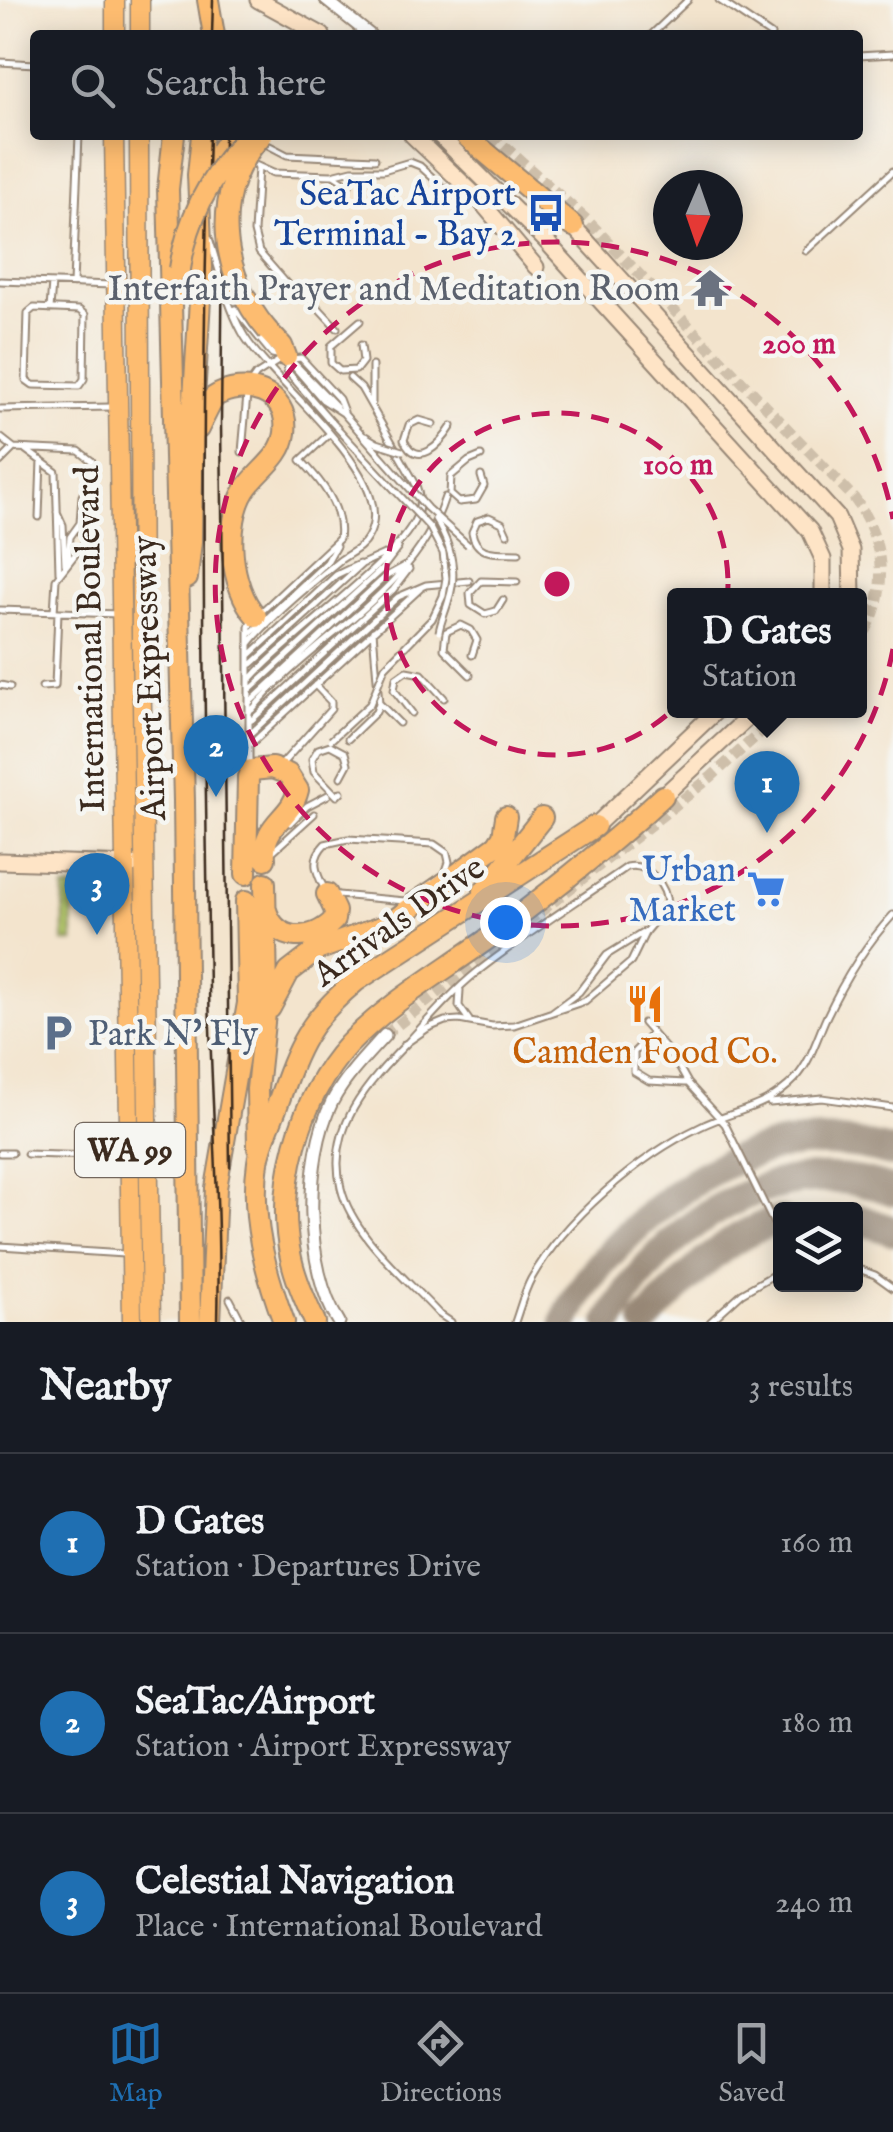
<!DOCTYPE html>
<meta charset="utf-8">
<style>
body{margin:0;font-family:"IM FELL English",serif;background:#242831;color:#f1f3f6}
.controls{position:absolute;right:30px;bottom:30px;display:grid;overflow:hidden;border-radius:10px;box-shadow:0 5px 25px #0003}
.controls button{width:90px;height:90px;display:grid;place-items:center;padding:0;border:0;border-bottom:2px solid #363941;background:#171b24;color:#f1f3f6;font:50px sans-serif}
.compass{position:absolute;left:653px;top:170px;width:90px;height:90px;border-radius:50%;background:#171b24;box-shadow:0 5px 25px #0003;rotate:182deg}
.you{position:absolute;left:505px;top:922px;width:35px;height:35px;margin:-25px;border:8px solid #fff;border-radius:50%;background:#1a73e8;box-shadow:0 0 0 15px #1a73e833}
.badge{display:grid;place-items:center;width:65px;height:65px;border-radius:50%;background:#1f6fb2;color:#fff;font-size:32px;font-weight:700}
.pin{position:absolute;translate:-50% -82px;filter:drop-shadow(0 2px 5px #0008)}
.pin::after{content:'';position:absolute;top:52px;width:35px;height:30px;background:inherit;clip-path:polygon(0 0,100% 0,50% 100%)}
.popup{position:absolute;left:667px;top:588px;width:200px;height:130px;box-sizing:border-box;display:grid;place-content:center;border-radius:10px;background:#171b24;filter:drop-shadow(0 2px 8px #0005);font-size:32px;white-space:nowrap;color:#9ea1a6}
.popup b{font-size:38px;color:#f1f3f6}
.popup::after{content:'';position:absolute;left:50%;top:100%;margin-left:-20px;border:20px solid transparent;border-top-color:#171b24}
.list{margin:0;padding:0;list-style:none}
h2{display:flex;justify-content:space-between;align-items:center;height:130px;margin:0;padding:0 40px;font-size:42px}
h2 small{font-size:32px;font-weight:400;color:#9ea1a6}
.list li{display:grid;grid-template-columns:65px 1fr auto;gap:30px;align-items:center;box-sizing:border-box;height:180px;padding:0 40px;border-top:2px solid #363941}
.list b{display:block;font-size:38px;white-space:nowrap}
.list p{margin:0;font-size:32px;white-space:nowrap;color:#9ea1a6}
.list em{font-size:32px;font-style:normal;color:#9ea1a6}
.icon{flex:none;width:55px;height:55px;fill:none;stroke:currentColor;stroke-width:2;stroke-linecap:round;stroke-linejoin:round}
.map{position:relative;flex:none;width:893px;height:1322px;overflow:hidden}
.search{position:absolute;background:#171b24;box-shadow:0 5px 25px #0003;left:30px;right:30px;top:30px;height:110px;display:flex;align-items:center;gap:25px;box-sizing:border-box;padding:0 35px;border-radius:10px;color:#9ea1a6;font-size:38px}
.sheet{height:670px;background:#171b24}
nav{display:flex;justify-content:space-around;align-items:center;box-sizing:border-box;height:140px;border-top:2px solid #363941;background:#171b24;font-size:28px;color:#9ea1a6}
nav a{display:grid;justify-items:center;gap:5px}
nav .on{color:#1f6fb2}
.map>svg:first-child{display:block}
.grass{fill:#b4c96e;stroke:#787a46;stroke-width:2.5}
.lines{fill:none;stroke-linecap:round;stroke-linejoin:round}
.taxiway{stroke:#978776;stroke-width:30}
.street-tunnel{stroke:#cebfaa;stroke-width:11;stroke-dasharray:11 5.5;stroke-linecap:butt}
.lane-casing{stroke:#978776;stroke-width:9}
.street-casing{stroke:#978776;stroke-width:15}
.secondary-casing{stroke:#978776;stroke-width:19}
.primary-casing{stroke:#978776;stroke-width:21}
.highway-casing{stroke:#978776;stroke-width:24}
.lane{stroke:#fff;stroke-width:5}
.street{stroke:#fff;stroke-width:11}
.secondary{stroke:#fee4c6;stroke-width:15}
.primary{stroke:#fdbc70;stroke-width:18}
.highway{stroke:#fdbc70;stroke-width:20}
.tram{stroke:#3b2a1e;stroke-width:2.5}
.lane-bridge-casing{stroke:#978776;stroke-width:9;stroke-linecap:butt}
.highway-bridge-casing{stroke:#978776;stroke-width:24;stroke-linecap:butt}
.lane-bridge{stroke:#fff;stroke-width:5}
.highway-bridge{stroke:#fdbc70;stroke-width:20}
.ring{fill:none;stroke:#c2185b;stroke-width:5;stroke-dasharray:18 12}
.labels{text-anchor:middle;stroke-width:9;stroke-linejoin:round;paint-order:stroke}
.shield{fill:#f6f6f2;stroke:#73675e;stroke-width:2.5}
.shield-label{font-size:32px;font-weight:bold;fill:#3b2a1e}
.transit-label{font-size:35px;fill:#164399;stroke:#f6f6f2;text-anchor:end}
.worship-label{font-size:35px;fill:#5b616d;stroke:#f6f6f2;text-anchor:end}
.street-label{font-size:35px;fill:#3b2a1e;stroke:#f6f6f2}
.shop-label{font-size:35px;fill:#366cbe;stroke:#f6f6f2;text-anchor:end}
.service-label{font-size:35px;fill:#4e5e75;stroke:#f6f6f2;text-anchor:start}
.food-label{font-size:35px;fill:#c56008;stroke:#f6f6f2}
.centre{fill:#c2185b;stroke:#f6f6f2;stroke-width:5}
.ring-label{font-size:30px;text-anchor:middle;font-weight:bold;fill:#c2185b;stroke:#f6f6f2;stroke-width:9;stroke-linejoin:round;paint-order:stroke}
</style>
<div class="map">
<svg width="893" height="1322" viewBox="0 0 893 1322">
<rect width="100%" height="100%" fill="#f6f6f2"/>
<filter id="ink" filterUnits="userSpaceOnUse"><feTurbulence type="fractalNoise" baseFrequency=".01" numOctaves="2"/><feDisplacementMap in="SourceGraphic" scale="20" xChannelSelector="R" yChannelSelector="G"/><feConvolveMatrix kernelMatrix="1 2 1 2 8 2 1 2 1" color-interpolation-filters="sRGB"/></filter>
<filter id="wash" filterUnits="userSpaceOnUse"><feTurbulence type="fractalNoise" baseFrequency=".0048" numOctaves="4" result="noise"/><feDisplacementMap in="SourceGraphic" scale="40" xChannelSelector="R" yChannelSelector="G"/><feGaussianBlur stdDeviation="2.25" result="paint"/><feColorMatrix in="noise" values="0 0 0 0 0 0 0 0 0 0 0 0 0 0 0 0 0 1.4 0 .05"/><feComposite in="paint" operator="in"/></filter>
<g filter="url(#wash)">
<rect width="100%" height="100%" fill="#f3e4cd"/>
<path class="grass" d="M64 888H72L73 942H64Z"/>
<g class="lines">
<path class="taxiway" d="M856 1218 893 1231
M565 1322C580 1285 605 1257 633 1230 708 1159 790 1122 893 1153
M610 1322C663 1222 779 1148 893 1191
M645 1322C685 1281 723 1235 780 1220"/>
</g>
</g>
<g filter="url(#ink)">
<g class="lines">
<path class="street-tunnel" d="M492 135 589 222 854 498C885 541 891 594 860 640
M385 1035 711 777 785 710"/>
<g class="lane-casing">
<path id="lane" d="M719 0 771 35
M651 35 688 0
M858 56 893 54
M0 62 35 64
M262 142 287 155 375 159
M251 163 273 173 332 175 352 170H383L410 162 420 166 444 188
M258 168 254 232 259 252 286 283 313 302 337 328
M335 176 349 185
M209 238C219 268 226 303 242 332 267 380 403 478 368 537 362 549 349 553 339 561 313 582 269 618 249 644
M806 251 893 171
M0 281 112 285
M73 284 79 135
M34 308 79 310 85 315 84 379 79 386 33 385 26 380 28 313Z
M50 309 52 283
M235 309 272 354 277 355
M360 321 331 346V363L340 371 356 370 363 361 361 345
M292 359 301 358 339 399 344 412
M292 361 336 406
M290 362 323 400 343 413
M289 363 287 371 328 418
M372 366V403
M249 385 256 375 283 358
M0 409 112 407
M344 414 359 431
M433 424 419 420 409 425 404 440C418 469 440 445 452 426
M0 437 14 448 0 462
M14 448 79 451 92 461 88 538 56 579 54 612
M26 450 56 472 59 572
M242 452 247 395
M481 476 484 486 476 500 459 502 450 494 451 476 469 461 481 456
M57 512 63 525 65 564
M39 517 41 460
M507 534 502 523 489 517 477 521 472 532C476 557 498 552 519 553
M68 561 70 537 80 523 82 496 89 482
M503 600 496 611 485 614 471 605 470 593 481 581 517 582
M0 610 119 614
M261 612 339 539C344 508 321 481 301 460L329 434
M373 631 379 703
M250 634 327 562 336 546
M250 655 336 575 359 564
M252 664 362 564 384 554
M470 675 444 649 446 632 461 625 471 630 477 640 472 655
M251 679C287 636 405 557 418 512 421 501 419 491 414 481L361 388 350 378
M0 685 10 687
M42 687 55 686 58 612
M251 689 382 569 398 548
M249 703 385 577 405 566
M252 710C313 636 415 593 445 497
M412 713 394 690 396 678 406 671 422 674 444 698
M252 720 393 590 409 569
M250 734 398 597 426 585 469 581
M348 739 376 712 379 703 399 723
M252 743 420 589
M280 766 331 709V702L315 685
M249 768V627L252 619
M341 792 337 796 314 772 312 759 318 749 330 745 345 753 348 764 341 777
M290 823 307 806 328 795
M348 839 434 844 447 853 449 862 445 874 405 901 327 894C318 876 308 861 325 844Z
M271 853 314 814
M460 990 459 1006 469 1020
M552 1012 579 992 607 955 644 932
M643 1023 674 1058 688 1083 725 1124 780 1236
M651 1035 634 1052V1072L649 1081 685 1083
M405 1044 428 1028 445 1021 459 1020 492 1026 514 1025 585 1001 631 962 646 931 667 906C667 886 648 862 627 867 577 902 525 934 477 972 451 993 429 1019 407 1043 368 1083 326 1128 341 1188 352 1235 407 1279 439 1314L451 1322
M770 1103 822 1098 893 1108
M0 1153H12
M27 1154 128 1157
M77 1162 124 1164
M78 1170 125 1172
M0 1246 124 1254
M856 1268 875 1275 893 1288
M230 1299 242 1322
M515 1322C520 1308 524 1292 531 1279 565 1219 639 1156 700 1127 736 1109 765 1110 795 1079 810 1063 817 1038 826 1018 843 982 866 944 893 915
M710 1322 742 1293 780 1271"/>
</g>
<g class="street-casing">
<path id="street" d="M326 0 370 35
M339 1322C304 1269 304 1158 332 1102 345 1077 366 1056 385 1035"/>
</g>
<g class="secondary-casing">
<path id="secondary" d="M258 0 322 35
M412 135 477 197 536 267
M439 135 546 241 810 531 823 559V596
M573 226 837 517 851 550 852 596
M663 796 756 710
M595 826 717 710
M0 861 132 865"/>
</g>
<g class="primary-casing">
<path id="primary" d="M115 35V0
M140 35V0
M114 135 132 1322
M139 135 141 641 151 1322"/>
</g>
<g class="highway-casing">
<path id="highway" d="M208 0 214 35
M174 135 168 189 184 801 190 1322
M465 135 573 226
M200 180 226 143
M268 331 282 346 286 356
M198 429 214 397C243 378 290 391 285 433 282 458 258 470 245 490 224 524 230 587 256 616
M187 578 191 541 193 414 202 267 198 175 202 135
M246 874 248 777 252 770 272 768 288 774 298 790C291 820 262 822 265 859
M484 891 542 818
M266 910C276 944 313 942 334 920L335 911 327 894
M314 951 389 924 497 845 503 836 506 817
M270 1008 289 972 324 945
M258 1148 257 1089 267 994 265 883
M210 1322 216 1188 248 1003 246 901
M284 1322C265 1271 250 1216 258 1162 261 1142 272 1121 278 1103 298 1045 308 1021 356 981L595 826
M315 1322C305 1301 296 1281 291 1258 275 1187 299 1099 348 1045 390 1001 444 971 493 935 552 891 609 846 663 796"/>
</g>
<use href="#lane" class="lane"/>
<use href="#street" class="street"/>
<use href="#secondary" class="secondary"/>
<use href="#primary" class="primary"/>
<use href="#highway" class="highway"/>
<path class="tram" d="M212 35 213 0
M209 135C200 420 204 705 209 990 211 1101 221 1211 218 1322
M224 135 221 424 230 1167"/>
<g class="lane-bridge-casing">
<path id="lane-bridge" d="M328 418 430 528 443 553 446 578 443 596 432 619 385 667 370 704 331 740
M359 431 427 508 468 545
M365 436 377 443 402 451
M435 519C450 543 458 571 449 599 446 611 441 620 439 632"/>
</g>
<g class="highway-bridge-casing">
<path id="highway-bridge" d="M262 135C209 192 219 274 268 331
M180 269C187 219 210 176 244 140"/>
</g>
<use href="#lane-bridge" class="lane-bridge"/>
<use href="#highway-bridge" class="highway-bridge"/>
</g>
</g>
<g class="ring">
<circle cx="557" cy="584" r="171"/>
<path d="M893 649A342 342 0 1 1 893 519"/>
</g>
<defs>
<g id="bus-bare" transform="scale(3)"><path d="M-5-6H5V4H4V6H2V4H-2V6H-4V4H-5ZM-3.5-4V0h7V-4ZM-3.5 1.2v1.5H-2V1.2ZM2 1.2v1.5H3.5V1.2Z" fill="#1a4fb4" stroke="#f6f6f2" stroke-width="2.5" paint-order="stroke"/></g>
<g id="temple-bare" transform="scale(3)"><path d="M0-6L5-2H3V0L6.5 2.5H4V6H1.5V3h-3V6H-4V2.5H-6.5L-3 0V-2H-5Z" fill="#6b7280" stroke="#f6f6f2" stroke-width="2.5" paint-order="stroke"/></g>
<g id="supermarket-bare" transform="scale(3)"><path d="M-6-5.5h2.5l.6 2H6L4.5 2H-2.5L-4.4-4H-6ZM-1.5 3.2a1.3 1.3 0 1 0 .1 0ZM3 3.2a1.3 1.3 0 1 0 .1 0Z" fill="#3f7fe0" stroke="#f6f6f2" stroke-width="2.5" paint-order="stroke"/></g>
<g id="restaurant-bare" transform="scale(3)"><path d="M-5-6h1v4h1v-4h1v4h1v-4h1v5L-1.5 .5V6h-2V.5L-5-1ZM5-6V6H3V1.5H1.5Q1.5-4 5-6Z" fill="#e8710a" stroke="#f6f6f2" stroke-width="2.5" paint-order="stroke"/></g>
<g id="parking-bare" transform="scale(3)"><path d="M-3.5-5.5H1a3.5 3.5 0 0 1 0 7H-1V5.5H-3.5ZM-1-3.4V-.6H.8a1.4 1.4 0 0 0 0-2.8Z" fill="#5c6f8a" stroke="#f6f6f2" stroke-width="2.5" paint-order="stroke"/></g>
</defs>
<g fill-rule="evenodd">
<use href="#bus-bare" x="546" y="213"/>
<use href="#temple-bare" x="710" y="288"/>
<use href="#supermarket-bare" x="766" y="889"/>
<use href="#restaurant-bare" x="645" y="1004"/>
<use href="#parking-bare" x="58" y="1033"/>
</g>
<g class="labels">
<rect class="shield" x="75" y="1123" width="110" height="54" rx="8"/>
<g class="shield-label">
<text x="130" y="1161">WA 99</text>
</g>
<g class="transit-label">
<text x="516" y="205">SeaTac Airport<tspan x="516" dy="40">Terminal - Bay 2</tspan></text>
</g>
<g class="worship-label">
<text x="680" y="300">Interfaith Prayer and Meditation Room</text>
</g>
<g class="street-label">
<text transform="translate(89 639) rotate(-91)" y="12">International Boulevard</text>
<text transform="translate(148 678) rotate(-92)" y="12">Airport Expressway</text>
<text transform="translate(398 920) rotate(-35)" y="12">Arrivals Drive</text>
</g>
<g class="shop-label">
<text x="736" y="881">Urban<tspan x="736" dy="40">Market</tspan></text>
</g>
<g class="service-label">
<text x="88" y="1045">Park N' Fly</text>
</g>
<g class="food-label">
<text x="645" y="1063">Camden Food Co.</text>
</g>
</g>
<circle cx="557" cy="584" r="15" class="centre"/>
<g class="ring-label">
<text x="799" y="353">200 m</text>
<text x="678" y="474">100 m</text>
</g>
</svg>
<div class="controls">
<button><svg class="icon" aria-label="layers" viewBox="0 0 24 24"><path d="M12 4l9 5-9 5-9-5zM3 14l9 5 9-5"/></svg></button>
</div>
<svg class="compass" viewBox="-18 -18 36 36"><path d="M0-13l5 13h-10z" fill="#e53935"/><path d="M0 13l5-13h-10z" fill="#9ea1a6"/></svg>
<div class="you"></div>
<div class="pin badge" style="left:767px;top:833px">1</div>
<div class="popup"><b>D Gates</b>Station</div>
<div class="pin badge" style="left:216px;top:797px">2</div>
<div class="pin badge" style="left:97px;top:935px">3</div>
<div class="search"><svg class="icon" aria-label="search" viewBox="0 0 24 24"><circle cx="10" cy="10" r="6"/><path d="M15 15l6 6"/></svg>Search here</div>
</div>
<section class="sheet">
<h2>Nearby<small>3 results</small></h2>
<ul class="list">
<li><span class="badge">1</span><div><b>D Gates</b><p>Station · Departures Drive</p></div><em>160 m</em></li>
<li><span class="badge">2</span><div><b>SeaTac/Airport</b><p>Station · Airport Expressway</p></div><em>180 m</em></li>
<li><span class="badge">3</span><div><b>Celestial Navigation</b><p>Place · International Boulevard</p></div><em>240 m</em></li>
</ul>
</section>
<nav>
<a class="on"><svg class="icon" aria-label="map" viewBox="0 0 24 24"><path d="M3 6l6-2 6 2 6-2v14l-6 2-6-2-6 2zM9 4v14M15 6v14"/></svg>Map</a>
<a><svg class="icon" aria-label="directions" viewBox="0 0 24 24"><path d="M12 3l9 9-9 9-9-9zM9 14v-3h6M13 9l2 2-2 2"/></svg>Directions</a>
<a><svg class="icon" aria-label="saved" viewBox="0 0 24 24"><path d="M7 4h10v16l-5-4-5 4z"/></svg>Saved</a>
</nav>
